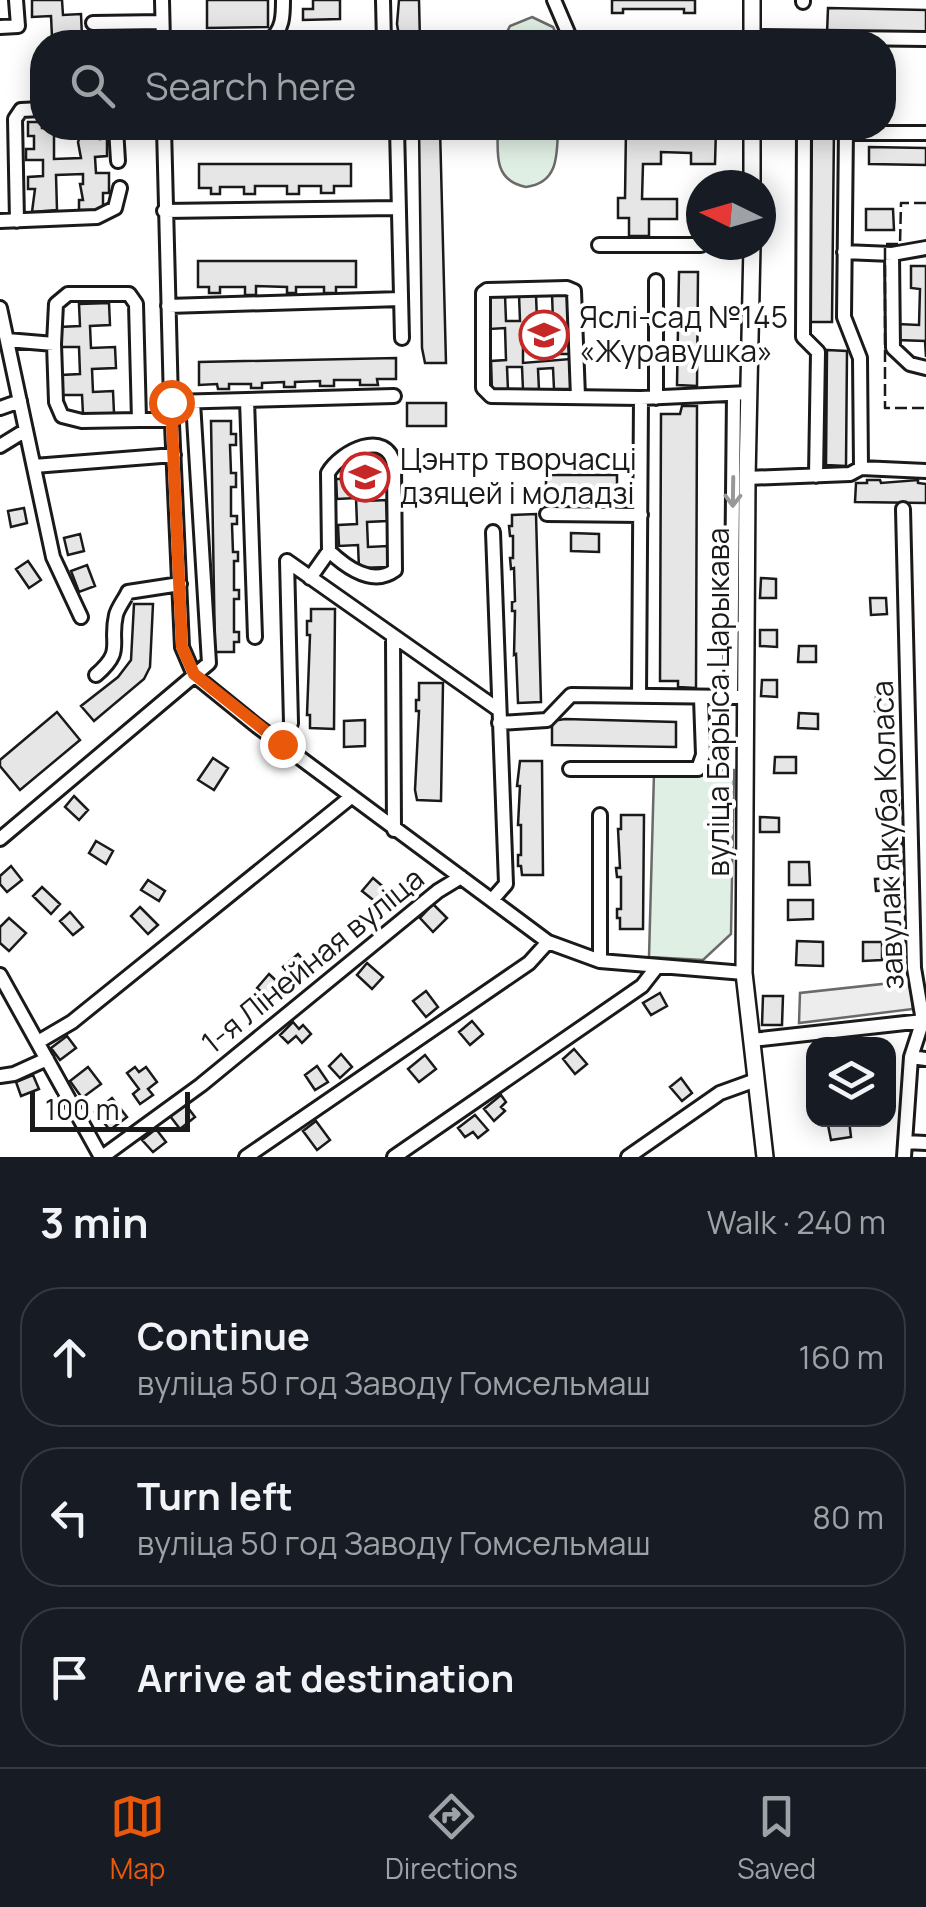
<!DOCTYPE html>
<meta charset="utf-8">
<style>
body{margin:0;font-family:Manrope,sans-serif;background:#242831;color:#f1f3f6}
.controls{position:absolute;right:30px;bottom:30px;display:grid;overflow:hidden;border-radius:20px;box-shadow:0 5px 25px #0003}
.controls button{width:90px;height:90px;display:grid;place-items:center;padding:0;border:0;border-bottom:2px solid #363941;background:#171b24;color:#f1f3f6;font:50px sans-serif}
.compass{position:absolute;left:686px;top:170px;width:90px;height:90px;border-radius:50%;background:#171b24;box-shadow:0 5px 25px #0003;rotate:275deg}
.scale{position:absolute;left:30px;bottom:25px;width:160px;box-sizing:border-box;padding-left:10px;border:5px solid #1a1a1a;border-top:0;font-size:28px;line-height:35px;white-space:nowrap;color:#1a1a1a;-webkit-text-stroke:8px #fff;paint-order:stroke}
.stop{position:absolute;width:30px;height:30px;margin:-22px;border:8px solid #ea580c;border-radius:50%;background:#fff}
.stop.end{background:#ea580c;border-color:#fff;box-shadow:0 2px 10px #0008}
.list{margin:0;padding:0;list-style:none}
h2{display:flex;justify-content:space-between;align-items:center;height:130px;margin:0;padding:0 40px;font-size:42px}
h2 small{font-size:32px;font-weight:400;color:#9ea1a6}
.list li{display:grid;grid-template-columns:65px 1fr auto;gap:30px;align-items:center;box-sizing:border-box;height:140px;margin:0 20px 20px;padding:0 20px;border:2px solid #363941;border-radius:40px}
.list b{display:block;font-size:38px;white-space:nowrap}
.list p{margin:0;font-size:32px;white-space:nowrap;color:#9ea1a6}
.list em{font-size:32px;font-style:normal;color:#9ea1a6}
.icon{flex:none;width:55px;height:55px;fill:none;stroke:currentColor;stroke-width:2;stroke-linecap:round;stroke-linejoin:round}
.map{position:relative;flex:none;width:926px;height:1157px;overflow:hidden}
.search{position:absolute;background:#171b24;box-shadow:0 5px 25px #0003;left:30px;right:30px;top:30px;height:110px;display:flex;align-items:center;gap:25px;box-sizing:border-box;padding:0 35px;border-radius:40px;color:#9ea1a6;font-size:38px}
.sheet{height:610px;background:#171b24}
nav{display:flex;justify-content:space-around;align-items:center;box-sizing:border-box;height:140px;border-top:2px solid #363941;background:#171b24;font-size:28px;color:#9ea1a6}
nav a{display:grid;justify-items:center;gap:5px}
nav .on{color:#ea580c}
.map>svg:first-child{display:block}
.green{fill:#e0efe3;stroke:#6a6a6a;stroke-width:2.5}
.parking{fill:#ededed;stroke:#6a6a6a;stroke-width:2.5}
.building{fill:#e6e6e6;stroke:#1a1a1a;stroke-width:2.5}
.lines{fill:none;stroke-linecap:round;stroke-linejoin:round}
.minor-casing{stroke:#1a1a1a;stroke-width:18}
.major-casing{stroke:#1a1a1a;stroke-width:20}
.minor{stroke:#fff;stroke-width:12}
.major{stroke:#fff;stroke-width:15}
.fence{stroke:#1a1a1a;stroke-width:2.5;stroke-dasharray:12 5;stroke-linecap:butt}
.oneway{stroke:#989898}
.route{stroke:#ea580c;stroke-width:12}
.labels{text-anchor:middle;stroke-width:8;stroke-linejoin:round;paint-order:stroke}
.poi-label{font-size:30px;fill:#1a1a1a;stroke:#fff;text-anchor:start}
.street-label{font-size:30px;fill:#1a1a1a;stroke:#fff}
</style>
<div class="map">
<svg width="926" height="1157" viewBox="0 0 926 1157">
<rect width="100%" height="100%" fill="#fff"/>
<path class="green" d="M532 17 553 27 560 42H502L510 26Z
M498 128H558C557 154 559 183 526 187 494 181 497 154 498 128Z
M734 770 731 934 703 960 649 957 654 773Z"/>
<path class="parking" d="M910 981 913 1009 799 1023 800 993Z"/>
<path class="building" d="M32 0H62L63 15 81 14 82 37H52L51 16 32 17Z
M207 0H268V27L207 28Z
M313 0H340V19L303 20V9H313Z
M399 0H419L420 42H400L397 24Z
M612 0H695V13H684V9H623V13H612Z
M828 8 926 10V35L827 34Z
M28 122H42V128H54V159L81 158 78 142 81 134H75V128H99L100 139 107 138V156L95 157 96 173H109V193H103V210H79V200H83L80 184H83V174L56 175 57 210 32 212 35 189H28V177L43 176V160H26V149H34V136H28Z
M419 128H440L446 363H425L422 348Z
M626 128H716L715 164H691V153L661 152V164H643L642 199H677V219H649V236H629V218H618V198H625Z
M812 128H834L832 322H809Z
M869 147 926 148V165L869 164Z
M199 164H351V186H334V193H321V186H299V194H287V186H255V194H244V187H220V194H211V188H199Z
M866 209H893L894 230H866Z
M198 261H356V287H336V293H324V287H296V293H287V287L256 286V295H245V287H220V293H209V287H198Z
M911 266H926V357L925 341 897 340 898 324 919 325 920 289 911 288Z
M679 272H698L697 386 677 385Z
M552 294H569L570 354H553V325L523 326V363L570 359 571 389H554L553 368 538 369 539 390H523L522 367H507L508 390 492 391 491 361 506 360 505 328 490 329 489 296 505 295 506 321H520L519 295H536L537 321H553Z
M109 303 110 325 90 326 91 348 115 347 116 368 92 369 93 392 113 391 114 413 83 414 82 395H62L61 375 80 374 79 347H60L59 327 80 326 79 304Z
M827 350 847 351 846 466 826 465Z
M396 358V379H377L378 385H360V380H334V386H320V381L295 382V387H284V382L262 383V388H251V384H229V389H218L217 384 199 385V362Z
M407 403H446V426H407Z
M682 406H697L696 688 678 687V681H660L661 414H680Z
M211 421H231V434H236V445H230L231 473H236V487H231V516H237V524H232L233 552H238V561H234V590H239V599H234V632H239V642H234V652H215Z
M385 455 386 475 367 476V501L386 500 387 521 367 522 368 547 388 546 389 567 359 568 358 545 339 546 338 525 357 524 356 498 337 499 336 479H356L355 456Z
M546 475H617V492H546Z
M867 480H880L881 483 918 480V483L926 484V503L855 502 856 483H867Z
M24 508 27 523 11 527 8 511Z
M536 514 541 702 518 703 516 654 514 655 515 611H512V602L515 601 514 568 511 569 510 558H513V536H510L509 526H512V515Z
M571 533 599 534V552L571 551Z
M80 534 84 551 68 555 64 538Z
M28 561 41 580 29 588 16 569Z
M87 565 95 586 79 592 71 571Z
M761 578 776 579V598H760Z
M870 598H886L887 614 871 615Z
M134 604H153L150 667 144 679 94 721 81 706 118 677 131 660Z
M311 609H335L334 729 310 728V715H307L310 635H307V621H311Z
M760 630H777V647L760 646Z
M799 646H816V662H798Z
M762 680H777V697L761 696Z
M419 683H443L441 801 417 800 415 790 419 711H416V700H419Z
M876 697 894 698V712L875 711Z
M57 712 80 740 20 790 0 766V760Z
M799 713 818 714V729L798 728Z
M565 719 676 722V747L552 745V721Z
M365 720V746L344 747V721Z
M775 757H796V773H774Z
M213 758 228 768 214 790 198 780Z
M520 761H542L543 875H522L521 866H518V855H521V825H518L520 786H517Z
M74 796 88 810 79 820 65 807Z
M883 802H899L898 819 882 818Z
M621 815H644L643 929H620V918H617V909H621V877H617L616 868H620L618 829H621Z
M760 817 779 818V832H760Z
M96 841 113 851 106 864 89 853Z
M884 841H901V861H884Z
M789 862H809L810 885H789Z
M11 866 22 880 7 892 0 884V876Z
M373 878 387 890 377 903 362 891Z
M899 878V890L876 891 875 879Z
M148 880 165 891 159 901 141 890Z
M42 887 60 904 51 914 33 896Z
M788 900H813V919L788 920Z
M433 904 447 918 433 932 420 918Z
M140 907 158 925 148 934 131 916Z
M70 912 83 927 73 935 60 921Z
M9 918 26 933 9 951 0 943V927Z
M797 941 823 942V966L796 965Z
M863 942H882V960L863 961Z
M298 954 307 965 292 978 283 967Z
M367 963 383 977 372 989 357 975Z
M269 974 283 987 271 1000 257 988Z
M426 991 438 1007 426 1017 413 1001Z
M660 993 667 1006 651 1015 643 1003Z
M763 996H783L782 1025H762Z
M472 1021 483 1034 470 1045 459 1032Z
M293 1022 299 1029 303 1025 311 1034 302 1043 296 1036 288 1043 280 1035Z
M67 1036 76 1048 60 1060 51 1048Z
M574 1049 587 1064 575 1074 563 1059Z
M341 1054 352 1067 340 1078 329 1066Z
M425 1055 436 1069 419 1082 408 1069Z
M317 1066 328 1082 315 1090 305 1075Z
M88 1067 101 1084 82 1098 70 1081Z
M135 1067 139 1072 146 1067 157 1082 148 1089 153 1095 140 1104 133 1094 139 1089 127 1073Z
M33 1075 39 1089 21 1096 16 1082Z
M681 1078 692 1093 682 1101 670 1087Z
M501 1095 506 1102 501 1107 505 1111 494 1121 484 1109Z
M112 1098 127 1117 110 1130 95 1112Z
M185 1104 195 1117 180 1129 170 1116Z
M475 1115 488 1130 478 1138 473 1132 465 1137 458 1128Z
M827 1120H849L851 1137 831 1140Z
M316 1121 330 1140 317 1150 303 1131Z
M156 1129 166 1142 153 1152 142 1140Z"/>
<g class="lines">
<g class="minor-casing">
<path id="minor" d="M162 0 163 42
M383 0 384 42
M554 0 569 35
M803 0V2
M93 23 162 22
M0 27 18 26 16 0
M752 37 926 39
M183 42 270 40C283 29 283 16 283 0
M116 128 118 161
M164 128 171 402 182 647 194 675 257 726 548 942 600 961 744 973
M397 128 402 338
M804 128 803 337 818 352 816 476
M846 128 844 317 860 358 861 468
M846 133H926
M164 211 399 208
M0 221 97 217 115 208 120 188
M17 221 15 119 21 110 42 109
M599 245H701
M844 252 892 254 893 348 910 364 926 368
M892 254 926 248
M656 281V398
M168 306 401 299
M0 308 53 557 81 617
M7 340 54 344 56 304 68 294H129L136 304 139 420H172
M54 344 56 402 62 416 82 421 139 420
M578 397 574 291 567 288 487 290 483 293V388L491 396 641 398 749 393
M247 400 255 637
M171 402 394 396
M0 408 20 401
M0 446 26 430
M34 466 174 455
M747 478 850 474 861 468 926 471
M903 509 914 968 923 1021
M547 514 641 515
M287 561 499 710
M310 578 329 551 328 473C341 451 387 428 394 465L395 570C372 587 346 567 329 551
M393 637 394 830
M96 675C125 650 109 645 116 615 118 607 125 599 128 592L180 584
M639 696 641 398
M731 697 734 394
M499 723 547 720 571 695 738 697
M282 744 291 723 287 561
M570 769H698L703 755 701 698
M600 815V961
M0 839 209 663 193 402
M492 900 506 884 493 532
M0 975 101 1157
M752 1040 923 1021
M38 1042 72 1022 351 797
M911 1057 926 1059
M0 1076 14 1074 47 1059
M905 1142 926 1143
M102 1157 201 1085 438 891 461 877
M246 1157 529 963 548 942
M394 1157 642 986 656 968
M628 1157 720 1093 756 1080
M904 1157 911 1057 924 1017"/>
</g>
<g class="major-casing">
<path id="major" d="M752 0V42
M752 185V128
M752 245 747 478 744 973 765 1157"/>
</g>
<use href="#minor" class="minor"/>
<use href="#major" class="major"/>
<path class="fence" d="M926 203H901L900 244H885V408H926"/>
</g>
<defs><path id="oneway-shaft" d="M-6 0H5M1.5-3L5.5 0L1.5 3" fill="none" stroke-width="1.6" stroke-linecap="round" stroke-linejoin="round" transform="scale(2.5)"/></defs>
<use class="oneway" href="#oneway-shaft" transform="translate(733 492) rotate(91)"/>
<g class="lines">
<path class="route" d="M171 402 182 647 194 674 282 744"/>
</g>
<defs>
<g id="school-ring" transform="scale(2.5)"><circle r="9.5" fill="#fff" stroke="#c62828" stroke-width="1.5"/><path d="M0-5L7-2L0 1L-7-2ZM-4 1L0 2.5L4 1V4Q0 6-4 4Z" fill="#c62828"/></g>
</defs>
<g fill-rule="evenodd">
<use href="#school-ring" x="544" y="335"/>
<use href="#school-ring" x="365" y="477"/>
</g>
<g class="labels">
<g class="poi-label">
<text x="579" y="328">Яслі-сад №145<tspan x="579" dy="34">«Журавушка»</tspan></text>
<text x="400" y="470">Цэнтр творчасці<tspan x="400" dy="34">дзяцей і моладзі</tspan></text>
</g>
<g class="street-label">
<text transform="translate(719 702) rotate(-90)" y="10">вуліца Барыса Царыкава</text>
<text transform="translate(888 835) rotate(-92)" y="10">завулак Якуба Коласа</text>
<text transform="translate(313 961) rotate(-39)" y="10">1-я Лінейная вуліца</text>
</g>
</g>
</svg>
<div class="controls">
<button><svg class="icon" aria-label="layers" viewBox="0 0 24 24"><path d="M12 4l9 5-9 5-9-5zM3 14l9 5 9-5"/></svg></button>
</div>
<svg class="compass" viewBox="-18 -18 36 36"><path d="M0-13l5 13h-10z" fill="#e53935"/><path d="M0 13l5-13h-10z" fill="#9ea1a6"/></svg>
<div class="scale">100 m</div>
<div class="stop" style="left:171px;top:402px"></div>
<div class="stop end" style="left:282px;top:744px"></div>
<div class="search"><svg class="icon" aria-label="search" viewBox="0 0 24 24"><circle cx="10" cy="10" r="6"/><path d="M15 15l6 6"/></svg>Search here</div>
</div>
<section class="sheet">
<h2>3 min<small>Walk · 240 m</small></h2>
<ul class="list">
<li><svg class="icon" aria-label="ahead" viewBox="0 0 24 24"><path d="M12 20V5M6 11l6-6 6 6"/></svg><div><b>Continue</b><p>вуліца 50 год Заводу Гомсельмаш</p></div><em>160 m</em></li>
<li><svg class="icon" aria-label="left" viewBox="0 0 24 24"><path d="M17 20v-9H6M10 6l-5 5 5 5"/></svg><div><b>Turn left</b><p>вуліца 50 год Заводу Гомсельмаш</p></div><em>80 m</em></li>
<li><svg class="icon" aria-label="arrive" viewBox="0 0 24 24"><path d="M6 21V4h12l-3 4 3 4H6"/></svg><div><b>Arrive at destination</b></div></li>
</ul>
</section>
<nav>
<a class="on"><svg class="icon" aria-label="map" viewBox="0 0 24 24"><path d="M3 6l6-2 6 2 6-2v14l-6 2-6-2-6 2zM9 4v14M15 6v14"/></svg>Map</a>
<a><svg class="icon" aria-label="directions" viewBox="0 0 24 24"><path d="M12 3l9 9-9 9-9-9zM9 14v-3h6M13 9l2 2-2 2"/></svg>Directions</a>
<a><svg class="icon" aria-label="saved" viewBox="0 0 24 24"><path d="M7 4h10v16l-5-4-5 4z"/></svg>Saved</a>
</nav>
